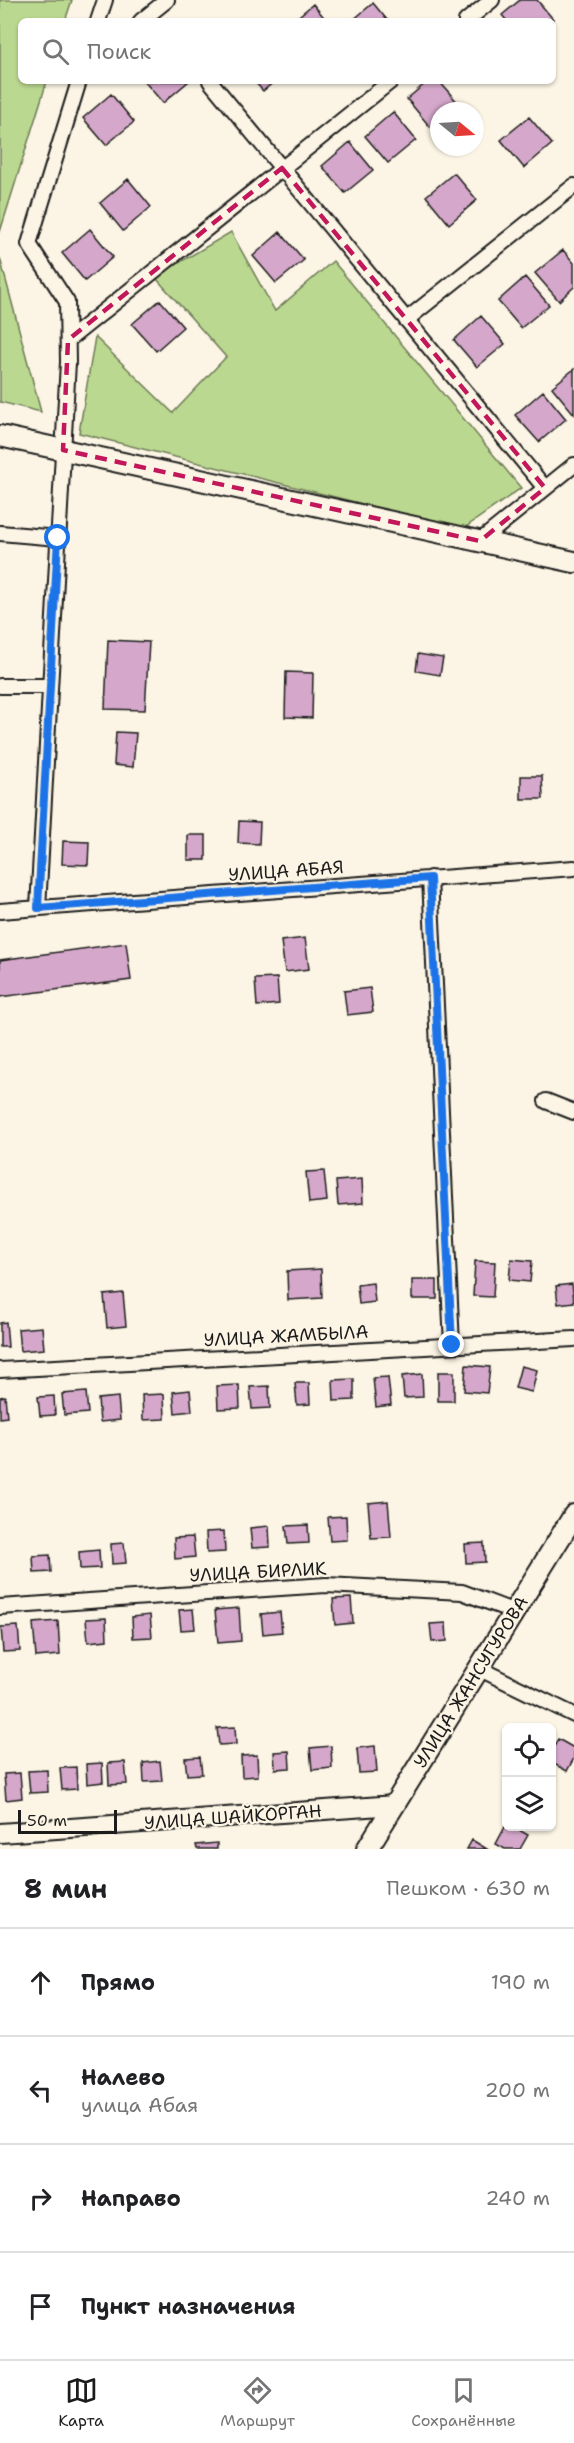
<!DOCTYPE html>
<html lang="ru">
<meta charset="utf-8">
<style>
body{margin:0;font-family:"Shantell Sans",sans-serif;background:#f6f6f6;color:#202124}
.controls{position:absolute;right:18px;bottom:18px;display:grid;overflow:hidden;border-radius:9px;box-shadow:0 2px 4px #0004}
.controls button{width:54px;height:54px;display:grid;place-items:center;padding:0;border:0;border-bottom:2px solid #e0e0e0;background:#fff;color:#202124;font:30px sans-serif}
.compass{position:absolute;left:430px;top:102px;width:54px;height:54px;border-radius:50%;background:#fff;box-shadow:0 2px 4px #0004;rotate:108deg}
.scale{position:absolute;left:18px;bottom:15px;width:99px;box-sizing:border-box;padding-left:6px;border:3px solid #1c1c1c;border-top:0;font-size:16px;line-height:21px;white-space:nowrap;color:#1c1c1c;-webkit-text-stroke:4px #fcf5e5;paint-order:stroke}
.stop{position:absolute;width:18px;height:18px;margin:-14px;border:4px solid #1a73e8;border-radius:50%;background:#fff}
.stop.end{background:#1a73e8;border-color:#fff;box-shadow:0 2px 6px #0008}
.list{margin:0;padding:0;list-style:none}
h2{display:flex;justify-content:space-between;align-items:center;height:78px;margin:0;padding:0 24px;font-size:26px}
h2 small{font-size:20px;font-weight:400;color:#757577}
.list li{display:grid;grid-template-columns:39px 1fr auto;gap:18px;align-items:center;box-sizing:border-box;height:108px;padding:0 24px;border-top:2px solid #e0e0e0}
.list b{display:block;font-size:22px;white-space:nowrap}
.list p{margin:0;font-size:20px;white-space:nowrap;color:#757577}
.list em{font-size:20px;font-style:normal;color:#757577}
.icon{flex:none;width:33px;height:33px;fill:none;stroke:currentColor;stroke-width:2;stroke-linecap:round;stroke-linejoin:round}
.map{position:relative;flex:none;width:574px;height:1849px;overflow:hidden}
.search{position:absolute;background:#fff;box-shadow:0 2px 4px #0004;left:18px;right:18px;top:18px;height:66px;display:flex;align-items:center;gap:15px;box-sizing:border-box;padding:0 21px;border-radius:9px;color:#757577;font-size:22px}
.sheet{height:510px;background:#fff}
nav{display:flex;justify-content:space-around;align-items:center;box-sizing:border-box;height:84px;border-top:2px solid #e0e0e0;background:#fff;font-size:16px;color:#757577}
nav a{display:grid;justify-items:center;gap:3px}
nav .on{color:#1c1c1c}
.map>svg:first-child{display:block}
.green{fill:#bbd890;stroke:#6c7a56;stroke-width:1.5}
.building{fill:#d5a8cb;stroke:#1c1c1c;stroke-width:1.5}
.lines{fill:none;stroke-linecap:round;stroke-linejoin:round}
.minor-casing{stroke:#1c1c1c;stroke-width:18}
.tertiary-casing{stroke:#1c1c1c;stroke-width:22}
.secondary-casing{stroke:#1c1c1c;stroke-width:24}
.minor{stroke:#fcf5e5;stroke-width:14}
.tertiary{stroke:#fcf5e5;stroke-width:18}
.secondary{stroke:#fcf5e5;stroke-width:20}
.route{stroke:#1a73e8;stroke-width:8}
.marked{fill:none;stroke:#c2185b;stroke-width:4.5;stroke-dasharray:12 8;stroke-linejoin:round}
.labels{text-anchor:middle;stroke-width:4.5;stroke-linejoin:round;paint-order:stroke}
.street-label{font-size:18px;fill:#1c1c1c;stroke:#fcf5e5}
</style>
<div class="map">
<svg width="574" height="1849" viewBox="0 0 574 1849">
<rect width="100%" height="100%" fill="#fcf5e5"/>
<filter id="ink" filterUnits="userSpaceOnUse"><feTurbulence type="fractalNoise" baseFrequency=".0167" numOctaves="2"/><feDisplacementMap in="SourceGraphic" scale="12" xChannelSelector="R" yChannelSelector="G"/><feConvolveMatrix kernelMatrix="1 2 1 2 8 2 1 2 1" color-interpolation-filters="sRGB"/></filter>
<g filter="url(#ink)">
<path class="green" d="M0 0H72L65 21H21V81H47L0 232Z
M231 232 275 311 333 261 521 488 463 529 79 433 95 337 173 413 226 357 155 277Z
M0 258 41 412 0 402Z"/>
<path class="building" d="M520 0H537L553 19 551 21H507L502 15Z
M373 3 388 21H352Z
M313 4 327 21H293Z
M144 81H189L163 103Z
M254 81H275L263 91Z
M428 81H439L458 103 449 111H439V119L430 127 407 99Z
M111 94 134 122 106 145 83 118Z
M393 112 416 140 388 163 365 136Z
M529 117 552 144 524 168 501 140Z
M350 142 373 170 345 193 322 166Z
M454 173 477 200 449 224 426 196Z
M128 179 151 207 123 231 100 203Z
M90 229 113 257 85 281 62 253Z
M280 232 304 260 276 283 253 256Z
M563 250 574 263V287L559 301 535 273Z
M525 277 549 305 521 328 498 301Z
M160 300 183 327 156 351 132 324Z
M481 316 505 344 477 367 454 340Z
M574 369V414L552 387Z
M543 391 566 419 539 442 515 415Z
M108 640 149 642 145 710 105 709Z
M418 654 443 658 440 675 416 671Z
M286 672 313 673 312 718 285 717Z
M116 732 136 733 133 767 114 765Z
M521 776H542L543 799H521Z
M239 821 260 822 259 844 238 843Z
M188 835H206V860H188Z
M63 841 89 842 88 865 62 864Z
M305 938 309 969 285 972 281 941Z
M126 943 131 980 0 997V960Z
M277 978 279 1004 257 1006 255 979Z
M370 988 373 1012 347 1015 344 991Z
M324 1171 327 1201 309 1203 306 1172Z
M362 1179 363 1203 338 1205 336 1181Z
M511 1259 532 1261 530 1282 509 1280Z
M475 1261 495 1262 493 1297 473 1296Z
M321 1269 322 1298 288 1300 287 1271Z
M412 1280H437V1299H412Z
M373 1283 375 1302 359 1304 357 1285Z
M572 1284 574 1302 558 1304 556 1286Z
M123 1293 126 1326 107 1328 104 1295Z
M6 1322 8 1347H0V1323Z
M42 1327 44 1349 20 1351 18 1329Z
M466 1365 490 1367 487 1393 464 1391Z
M521 1366 537 1370 532 1392 515 1388Z
M438 1372H454V1401H438Z
M422 1374 423 1397 404 1398 402 1376Z
M388 1377 391 1405 376 1407 373 1378Z
M354 1379V1400L334 1401 333 1380Z
M295 1383H309L310 1404 297 1405Z
M239 1385 240 1408 218 1409 217 1386Z
M269 1386 270 1408 252 1409 250 1387Z
M190 1390 192 1411 175 1413 173 1392Z
M86 1392 88 1413 64 1415 62 1394Z
M164 1394 165 1419 143 1420 142 1395Z
M5 1396 7 1417 0 1418V1397Z
M54 1396 55 1415 40 1416 38 1397Z
M118 1397 120 1420 100 1422 98 1399Z
M388 1501 391 1537 371 1538 368 1503Z
M346 1516 347 1540 330 1541 328 1517Z
M308 1525 309 1543 288 1544 286 1526Z
M269 1526 270 1547 252 1548 250 1528Z
M224 1531 225 1552 207 1553 206 1532Z
M193 1537 195 1557 175 1559 174 1538Z
M124 1543 126 1563 112 1564 111 1544Z
M484 1543 485 1562 466 1563 465 1544Z
M99 1550 100 1568 80 1569 79 1552Z
M50 1555 51 1572 34 1573 33 1556Z
M351 1598 353 1623 335 1625 333 1599Z
M239 1608 241 1641 218 1643 215 1610Z
M193 1609 195 1629 181 1630 179 1610Z
M280 1612 282 1632 263 1634 261 1614Z
M150 1615 152 1637 133 1638 132 1617Z
M106 1618 107 1640 88 1642 86 1619Z
M58 1621 60 1655 36 1657 33 1623Z
M446 1623 447 1641 432 1642 430 1624Z
M18 1626 20 1651 3 1652 1 1627Z
M235 1727 236 1744 219 1745 217 1728Z
M558 1739 574 1748V1758L567 1771 552 1763V1751Z
M331 1746 332 1768 312 1770 310 1748Z
M375 1746 377 1772 359 1773 357 1748Z
M289 1751 290 1768 275 1769 274 1752Z
M257 1755 258 1776 242 1777 241 1756Z
M200 1757 202 1774 187 1775 185 1758Z
M160 1761 162 1781 144 1782 143 1763Z
M125 1762 127 1784 109 1785 108 1763Z
M102 1763 103 1782 87 1784 86 1764Z
M76 1767 77 1789 62 1790 60 1768Z
M47 1770 48 1792 30 1793 28 1771Z
M20 1773 22 1798 6 1800 4 1774Z
M506 1825V1826H512L528 1835 520 1849H505L496 1844Z
M472 1840 487 1849H467Z
M217 1843V1849H197L196 1845Z"/>
<g class="lines">
<g class="minor-casing">
<path id="minor" d="M98 21 105 0
M141 21 167 0
M466 21 492 0
M210 81 545 488
M406 320 574 186
M68 340 391 81
M0 533 58 538
M480 541 574 465
M0 686H50
M430 878 452 1345
M38 908 68 362 67 302 29 244 79 81
M0 911 574 868
M546 1101 574 1112
M0 1370 574 1339
M0 1607 326 1585 462 1592 515 1612
M480 1669 574 1715"/>
</g>
<g class="tertiary-casing">
<path id="tertiary" d="M0 1833 395 1805"/>
</g>
<g class="secondary-casing">
<path id="secondary" d="M0 436 574 562
M367 1849 574 1515"/>
</g>
<use href="#minor" class="minor"/>
<use href="#tertiary" class="tertiary"/>
<use href="#secondary" class="secondary"/>
</g>
</g>
<g class="lines" filter="url(#ink)">
<path class="route" d="M58 538 38 908 430 878 452 1345"/>
</g>
<path class="marked" d="M282 168 545 488 480 541 63 450 68 340Z"/>
<g class="labels">
<g class="street-label">
<text transform="translate(286 871) rotate(-4)" y="6">УЛИЦА АБАЯ</text>
<text transform="translate(286 1336) rotate(-3)" y="6">УЛИЦА ЖАМБЫЛА</text>
<text transform="translate(258 1572) rotate(-3)" y="6">УЛИЦА БИРЛИК</text>
<text transform="translate(471 1682) rotate(-58)" y="6">УЛИЦА ЖАНСУГУРОВА</text>
<text transform="translate(233 1817) rotate(-4)" y="6">УЛИЦА ШАЙКОРГАН</text>
</g>
</g>
</svg>
<div class="controls">
<button><svg class="icon" aria-label="locate" viewBox="0 0 24 24"><circle cx="12" cy="12" r="6"/><path d="M12 2v4M12 18v4M2 12h4M18 12h4"/></svg></button>
<button><svg class="icon" aria-label="layers" viewBox="0 0 24 24"><path d="M12 4l9 5-9 5-9-5zM3 14l9 5 9-5"/></svg></button>
</div>
<svg class="compass" viewBox="-18 -18 36 36"><path d="M0-13l5 13h-10z" fill="#e53935"/><path d="M0 13l5-13h-10z" fill="#757577"/></svg>
<div class="scale">50 m</div>
<div class="stop" style="left:58px;top:538px"></div>
<div class="stop end" style="left:452px;top:1345px"></div>
<div class="search"><svg class="icon" aria-label="search" viewBox="0 0 24 24"><circle cx="10" cy="10" r="6"/><path d="M15 15l6 6"/></svg>Поиск</div>
</div>
<section class="sheet">
<h2>8 мин<small>Пешком · 630 m</small></h2>
<ul class="list">
<li><svg class="icon" aria-label="ahead" viewBox="0 0 24 24"><path d="M12 20V5M6 11l6-6 6 6"/></svg><div><b>Прямо</b></div><em>190 m</em></li>
<li><svg class="icon" aria-label="left" viewBox="0 0 24 24"><path d="M17 20v-9H6M10 6l-5 5 5 5"/></svg><div><b>Налево</b><p>улица Абая</p></div><em>200 m</em></li>
<li><svg class="icon" aria-label="right" viewBox="0 0 24 24"><path d="M7 20v-9h11M14 6l5 5-5 5"/></svg><div><b>Направо</b></div><em>240 m</em></li>
<li><svg class="icon" aria-label="arrive" viewBox="0 0 24 24"><path d="M6 21V4h12l-3 4 3 4H6"/></svg><div><b>Пункт назначения</b></div></li>
</ul>
</section>
<nav>
<a class="on"><svg class="icon" aria-label="map" viewBox="0 0 24 24"><path d="M3 6l6-2 6 2 6-2v14l-6 2-6-2-6 2zM9 4v14M15 6v14"/></svg>Карта</a>
<a><svg class="icon" aria-label="directions" viewBox="0 0 24 24"><path d="M12 3l9 9-9 9-9-9zM9 14v-3h6M13 9l2 2-2 2"/></svg>Маршрут</a>
<a><svg class="icon" aria-label="saved" viewBox="0 0 24 24"><path d="M7 4h10v16l-5-4-5 4z"/></svg>Сохранённые</a>
</nav>
